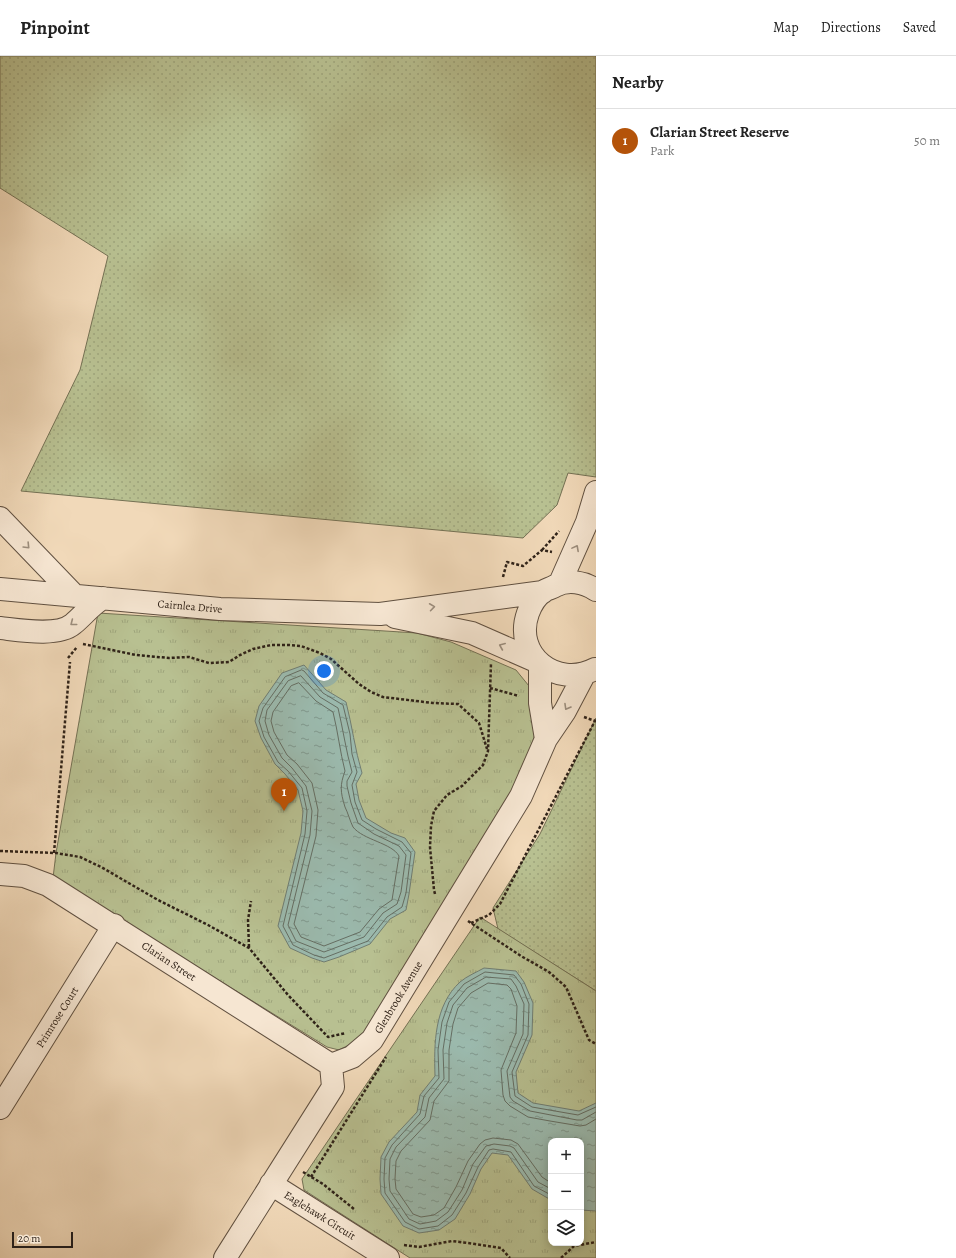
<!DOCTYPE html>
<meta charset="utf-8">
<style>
body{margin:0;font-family:Alegreya,serif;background:#f2f2f2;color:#222}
.controls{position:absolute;right:12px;bottom:12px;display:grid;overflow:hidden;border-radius:8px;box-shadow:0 2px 10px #0003}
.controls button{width:36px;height:36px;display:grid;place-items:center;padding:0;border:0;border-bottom:1px solid #e0e0e0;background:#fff;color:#222;font:20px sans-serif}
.scale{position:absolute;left:12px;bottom:10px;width:61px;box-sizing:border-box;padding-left:4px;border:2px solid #2f2218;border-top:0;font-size:11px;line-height:14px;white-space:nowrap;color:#2f2218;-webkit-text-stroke:3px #f6e6d2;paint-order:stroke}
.you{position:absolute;left:324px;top:615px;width:14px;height:14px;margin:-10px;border:3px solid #fff;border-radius:50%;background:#1a73e8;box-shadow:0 0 0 6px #1a73e833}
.badge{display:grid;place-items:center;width:26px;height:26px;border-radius:50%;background:#b45309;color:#fff;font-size:13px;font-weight:700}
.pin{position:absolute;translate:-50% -33px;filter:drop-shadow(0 1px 2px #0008)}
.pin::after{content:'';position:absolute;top:21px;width:14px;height:12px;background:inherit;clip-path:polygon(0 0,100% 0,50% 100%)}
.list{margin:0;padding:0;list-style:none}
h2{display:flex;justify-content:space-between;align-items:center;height:52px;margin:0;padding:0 16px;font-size:17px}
h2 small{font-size:13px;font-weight:400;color:#767676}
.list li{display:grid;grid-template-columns:26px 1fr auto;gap:12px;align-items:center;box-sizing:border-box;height:64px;padding:0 16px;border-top:1px solid #e0e0e0}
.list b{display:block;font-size:15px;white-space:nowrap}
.list p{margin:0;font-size:13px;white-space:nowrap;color:#767676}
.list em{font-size:13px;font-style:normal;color:#767676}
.icon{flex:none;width:22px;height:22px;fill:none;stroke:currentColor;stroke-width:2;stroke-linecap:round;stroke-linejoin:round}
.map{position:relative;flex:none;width:596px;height:1202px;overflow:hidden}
header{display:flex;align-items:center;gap:24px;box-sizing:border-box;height:56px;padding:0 20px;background:#fff;border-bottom:1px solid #e0e0e0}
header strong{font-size:19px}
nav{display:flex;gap:22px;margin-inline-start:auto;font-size:14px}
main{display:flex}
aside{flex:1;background:#fff}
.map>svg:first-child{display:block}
.grass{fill:url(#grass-dots);stroke:#747154}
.park{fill:url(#park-tufts);stroke:#747154;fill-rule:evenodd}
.water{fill:url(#water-ripples);stroke:#707d72}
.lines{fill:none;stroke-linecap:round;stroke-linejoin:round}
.shore{stroke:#656e63;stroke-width:1}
.minor-casing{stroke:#605040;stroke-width:24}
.path{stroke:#2f2218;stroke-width:2.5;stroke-dasharray:3 2;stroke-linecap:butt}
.minor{stroke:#f6e6d2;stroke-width:22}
.oneway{stroke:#9c8e7e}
.labels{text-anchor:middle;stroke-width:3;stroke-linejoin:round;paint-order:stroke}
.street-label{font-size:11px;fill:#2f2218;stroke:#f6e6d2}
</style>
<header>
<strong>Pinpoint</strong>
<nav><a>Map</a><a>Directions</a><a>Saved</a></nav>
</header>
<main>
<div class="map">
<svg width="596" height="1202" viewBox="0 0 596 1202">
<defs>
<pattern id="grass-dots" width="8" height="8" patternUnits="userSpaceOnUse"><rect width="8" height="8" fill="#b8c091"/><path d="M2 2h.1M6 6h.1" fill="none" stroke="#9ea57c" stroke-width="1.8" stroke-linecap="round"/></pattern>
<pattern id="park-tufts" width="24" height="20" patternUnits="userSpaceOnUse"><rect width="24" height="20" fill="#b8c091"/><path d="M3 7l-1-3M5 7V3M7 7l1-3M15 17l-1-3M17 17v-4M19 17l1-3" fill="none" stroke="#9ea57c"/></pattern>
<pattern id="water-ripples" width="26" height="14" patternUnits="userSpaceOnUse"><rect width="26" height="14" fill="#9bbaae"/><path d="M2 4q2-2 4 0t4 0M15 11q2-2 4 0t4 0" fill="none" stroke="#7f978d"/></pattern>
</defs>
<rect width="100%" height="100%" fill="#f1d9b9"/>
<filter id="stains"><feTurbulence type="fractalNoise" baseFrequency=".005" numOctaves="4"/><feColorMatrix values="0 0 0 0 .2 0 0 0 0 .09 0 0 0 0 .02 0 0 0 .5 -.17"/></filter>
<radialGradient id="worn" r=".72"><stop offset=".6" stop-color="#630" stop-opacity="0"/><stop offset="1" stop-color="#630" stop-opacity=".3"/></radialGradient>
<path class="grass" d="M0 0H596V421L568 417 557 449 523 482 21 435 80 314 108 200 0 132Z
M596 662V935L498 873 493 852 540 778Z"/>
<path class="park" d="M98 557 417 577 451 586 516 614 529 630 538 665 532 690 515 733 365 976 351 988 339 994 327 991 53 822 56 797Z
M480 861 596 935V1202H410L304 1134 302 1123ZM551 1085H581V1187H551Z"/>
<path class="water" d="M304 609 326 634 346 646C352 669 355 694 362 717L356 728 359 744 366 762 391 777 405 782 415 796 409 838 406 854 390 863 370 888 339 901 324 906 312 902 290 892 278 870 301 777 303 755 298 734 285 718 275 708 261 682 255 665 259 650 282 617Z
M484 912 516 915 524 926 533 947 532 979 516 1016 518 1037 533 1047 579 1055 596 1047V1155L581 1154V1085H551V1144L532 1133 508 1099 492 1097 481 1113 470 1138 455 1163 439 1174 419 1177 403 1170 381 1138 380 1123 381 1101 389 1086 417 1056 420 1039 435 1020C434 988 434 950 460 926 467 920 477 916 484 912Z"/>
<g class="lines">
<path class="shore" d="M302 614 304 615 323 637 343 649 350 678 352 698 357 716 352 729 355 746 362 764 376 773 402 786 411 797 406 837 402 851 387 861 368 885 324 902 314 899 293 889 283 870 305 778 307 755 302 732 288 715 278 706 264 681 259 665 263 652 285 621Z
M301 620 320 641 338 652C343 673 346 695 352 716L347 725V730L351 747 358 767 374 778 399 790 406 799 401 836 397 848 383 857 364 881 324 896 296 885 288 869 310 779 312 755 306 730 292 712 282 702 269 679 265 665 267 654 288 625Z
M299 627 316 645 333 656C338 676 340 696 345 715 340 729 340 735 345 751 348 757 350 765 353 771 363 784 392 787 399 800L392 844 379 853 360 876 324 890 301 881 294 868 316 780 318 754 312 727 297 708 287 699 274 676 271 665 273 656 291 630Z
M551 1127 542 1121 518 1088 511 1084 493 1082 485 1084 480 1088 468 1105 456 1131 444 1152 434 1159 421 1161 413 1158 396 1133 395 1123 396 1105 401 1095 430 1064 434 1045 449 1025V994L453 968 458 952 471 937 488 927 507 929 511 933 517 950 516 977 501 1014 503 1039 505 1045 510 1050 528 1061 550 1065 580 1070 586 1069 596 1063
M551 1133 538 1126 514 1092 510 1090 494 1088 486 1090 473 1108 462 1134 448 1156 436 1165 420 1168 409 1163 390 1135 389 1123 390 1103 396 1091 425 1061 429 1042 444 1023 443 994 447 967 453 949 467 932 486 921 511 923 516 930 524 948 523 978 507 1015 510 1041 513 1045 530 1055 577 1064H582L596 1056
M551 1139 534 1130 511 1096 493 1093 489 1094 478 1111 466 1137 452 1159 438 1170 419 1173 405 1166 385 1137 384 1123 385 1102 392 1089 420 1058 424 1040 439 1022 438 994 442 966 449 946 464 928 485 916 514 919 521 928 529 948 528 979 512 1016 515 1040 532 1051 578 1059 596 1051"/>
<g class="minor-casing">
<path id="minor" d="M0 462 74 539
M560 527 587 466 596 436
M0 533 220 553 380 558 543 536
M395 561 472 577 538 606
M0 572C19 574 58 581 73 568 83 560 91 549 103 542
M540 608V647L546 683
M595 613C556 633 513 599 528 557 531 549 536 540 544 535 547 533 552 532 555 530 568 523 584 526 596 534
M0 818 24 820 48 829 331 1009
M0 1052 114 869
M271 1128 388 1202
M225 1202 333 1031 331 1009 352 1001 372 984 521 740 546 683 565 655 585 617"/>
</g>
<path class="path" d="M542 494 559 475
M503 521 507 506 523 510 542 494 552 496
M83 588 136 599 169 602 189 601 209 607 229 606 240 599 253 593 271 589H289L301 590 320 597 331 603 359 628 371 636 383 641 433 647 458 648 479 667 487 693
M68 602 77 591
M490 632 519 640
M584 661 595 665
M0 795 56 797 80 801 101 811 158 844 208 869 249 892 288 939 328 981 346 977
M54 797 70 606
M435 838 434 834 430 791 431 770 434 755 447 739 462 730 483 709 488 695 491 607
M468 865 521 900 549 916 566 931 589 984 596 988
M471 867 489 859 500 848 596 663
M249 891 248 864 251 845
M303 1116 323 1128 354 1153
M311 1121 386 1001
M404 1189 419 1191 452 1185 475 1188 501 1192 510 1202
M561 1202 574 1190 596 1186"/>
<use href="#minor" class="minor"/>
</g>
<defs><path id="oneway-chevron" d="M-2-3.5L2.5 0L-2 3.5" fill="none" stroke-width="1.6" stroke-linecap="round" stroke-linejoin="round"/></defs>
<g class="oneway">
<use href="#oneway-chevron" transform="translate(27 490) rotate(46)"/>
<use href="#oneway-chevron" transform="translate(576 492) rotate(-62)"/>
<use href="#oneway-chevron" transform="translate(432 551) rotate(-8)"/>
<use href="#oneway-chevron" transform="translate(73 567) rotate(142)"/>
<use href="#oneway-chevron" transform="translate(502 590) rotate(-157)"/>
<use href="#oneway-chevron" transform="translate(567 651) rotate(120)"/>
</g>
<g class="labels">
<g class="street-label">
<text transform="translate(190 550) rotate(5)" y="4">Cairnlea Drive</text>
<text transform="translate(169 905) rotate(33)" y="4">Clarian Street</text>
<text transform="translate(398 941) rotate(-59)" y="4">Glenbrook Avenue</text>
<text transform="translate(57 961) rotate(-58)" y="4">Primrose Court</text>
<text transform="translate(320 1159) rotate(32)" y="4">Eaglehawk Circuit</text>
</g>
</g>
<rect width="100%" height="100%" filter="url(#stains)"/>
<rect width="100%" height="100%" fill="url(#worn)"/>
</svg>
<div class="controls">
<button>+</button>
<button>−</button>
<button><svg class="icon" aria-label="layers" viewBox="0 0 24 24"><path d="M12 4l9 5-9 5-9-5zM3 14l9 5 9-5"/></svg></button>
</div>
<div class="scale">20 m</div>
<div class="you"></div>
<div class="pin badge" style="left:284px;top:755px">1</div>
</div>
<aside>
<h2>Nearby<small></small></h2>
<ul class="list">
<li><span class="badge">1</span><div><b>Clarian Street Reserve</b><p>Park</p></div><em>50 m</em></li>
</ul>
</aside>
</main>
